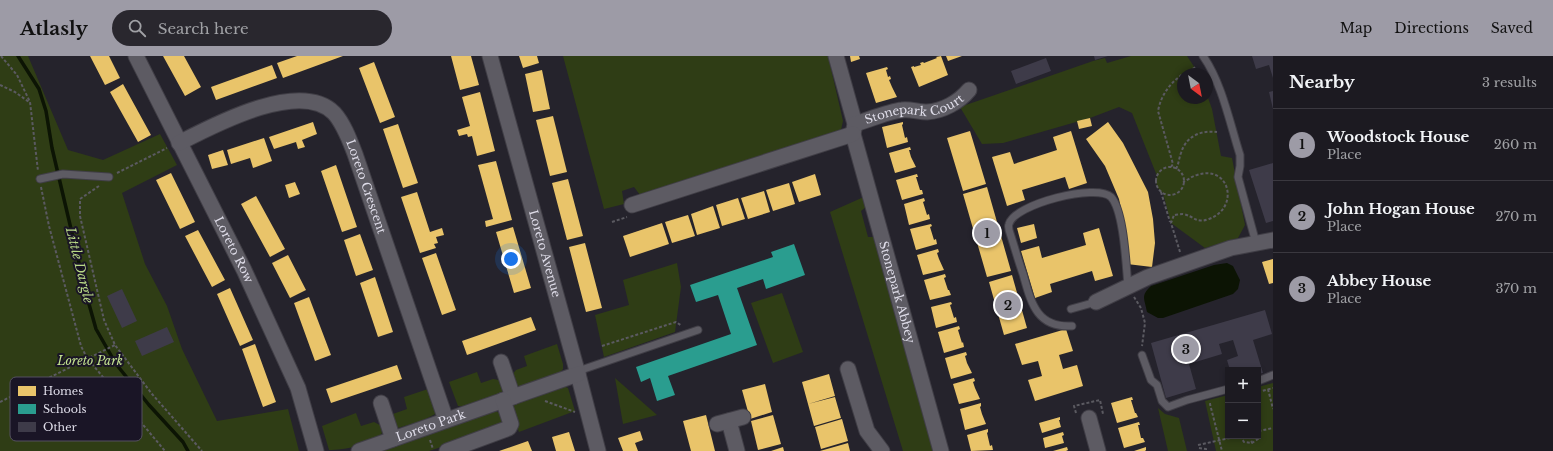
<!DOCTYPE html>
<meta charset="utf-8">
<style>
body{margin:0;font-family:"Libre Baskerville",serif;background:#29272e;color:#f1f3f6}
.controls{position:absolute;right:12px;bottom:12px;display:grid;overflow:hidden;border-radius:0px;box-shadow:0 2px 6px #0003}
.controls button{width:36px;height:36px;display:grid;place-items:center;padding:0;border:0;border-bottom:1px solid #3a383f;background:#1c1a21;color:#f1f3f6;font:20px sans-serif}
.compass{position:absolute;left:1177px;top:12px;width:36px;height:36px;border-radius:50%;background:#1c1a21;box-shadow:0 2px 6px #0003;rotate:148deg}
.you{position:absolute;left:511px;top:203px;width:14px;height:14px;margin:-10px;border:3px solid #fff;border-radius:50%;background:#1a73e8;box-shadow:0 0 0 6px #1a73e833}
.badge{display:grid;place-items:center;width:26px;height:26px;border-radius:50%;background:#9d9ba6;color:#111;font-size:13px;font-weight:700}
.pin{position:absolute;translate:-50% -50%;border:2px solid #fff;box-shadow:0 1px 4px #0006}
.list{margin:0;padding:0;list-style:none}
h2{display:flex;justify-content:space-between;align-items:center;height:52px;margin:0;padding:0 16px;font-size:17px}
h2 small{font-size:13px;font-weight:400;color:#a0a1a5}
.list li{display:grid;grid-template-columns:26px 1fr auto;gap:12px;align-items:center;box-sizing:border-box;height:72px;padding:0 16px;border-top:1px solid #3a383f}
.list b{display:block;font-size:15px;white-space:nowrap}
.list p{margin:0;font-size:13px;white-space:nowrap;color:#a0a1a5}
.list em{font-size:13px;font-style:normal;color:#a0a1a5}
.icon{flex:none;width:22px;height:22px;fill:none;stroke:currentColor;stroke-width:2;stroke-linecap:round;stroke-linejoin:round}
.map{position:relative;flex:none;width:1273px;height:395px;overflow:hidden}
header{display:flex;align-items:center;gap:24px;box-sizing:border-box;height:56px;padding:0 20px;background:#9d9ba6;color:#111}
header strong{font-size:19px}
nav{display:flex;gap:22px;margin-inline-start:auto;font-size:14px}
.search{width:280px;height:36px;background:#29272e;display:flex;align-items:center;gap:10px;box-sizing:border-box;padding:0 14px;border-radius:22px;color:#a0a1a5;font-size:15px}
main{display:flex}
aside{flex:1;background:#1c1a21}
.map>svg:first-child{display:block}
.green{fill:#2f3d15}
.water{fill:#0c1404}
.homes{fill:#e9c46a}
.schools{fill:#2a9d8f}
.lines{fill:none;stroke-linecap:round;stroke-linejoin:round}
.stream{stroke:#0c1404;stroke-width:3.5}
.building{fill:#3e3b49}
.lane-casing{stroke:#403e46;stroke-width:9}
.street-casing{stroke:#403e46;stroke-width:17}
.path{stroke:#5b5a61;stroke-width:2;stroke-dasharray:3 2;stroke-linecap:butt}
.lane{stroke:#5d5b63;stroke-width:7}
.street{stroke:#5d5b63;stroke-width:15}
.labels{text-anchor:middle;stroke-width:4;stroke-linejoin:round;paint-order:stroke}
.street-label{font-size:12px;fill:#dedce8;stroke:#1a1526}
.park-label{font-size:12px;font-style:italic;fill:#c3e290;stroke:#1a1526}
.water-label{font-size:13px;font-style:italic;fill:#b9d986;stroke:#1a1526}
.key{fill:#1a1526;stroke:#555160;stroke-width:1}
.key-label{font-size:11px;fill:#dedce8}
</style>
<header>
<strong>Atlasly</strong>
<div class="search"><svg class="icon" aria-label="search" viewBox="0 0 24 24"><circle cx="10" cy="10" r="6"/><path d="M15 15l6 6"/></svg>Search here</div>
<nav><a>Map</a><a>Directions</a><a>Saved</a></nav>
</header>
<main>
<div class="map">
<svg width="1273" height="395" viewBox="0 0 1273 395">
<rect width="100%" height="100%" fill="#25232c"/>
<path class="green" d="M0 0H28L68 94 103 104 160 78 177 109 122 137 145 208 167 250 182 293 217 365 288 353 299 395H0Z
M563 0H828L843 65 841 74 640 139 634 131 622 135 624 148 604 153Z
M1131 0H1187L1199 18H1183V42H1207V39L1212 53 1221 100 1232 102 1245 169 1238 182 1205 192 1171 167 1163 137 1157 131 1156 124 1157 120 1132 57 1119 51 1090 62 1003 87 982 88 960 51 1093 5 1105 2 1107 7Z
M866 140V151L861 155 868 181H875L877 184 933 395H903L830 156Z
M677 207 681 231 675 276 604 301 595 259 629 249 623 224Z
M782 237 803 296 773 307 751 247Z
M557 288 563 308V313L558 319 517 333 512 319 516 314 527 310 524 300Z
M477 316 481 327 493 323 499 324 504 331 502 338 468 350H458L449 326Z
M615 322 657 359 623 368Z
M1273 327V395H1216L1205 345 1228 339V380H1258V331Z
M562 329 568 332 575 355 519 376 511 356 513 345Z
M431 332 437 357 422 365 394 373 391 363 393 358 407 353 404 341Z
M1158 352 1165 358 1179 362 1187 395H1168Z
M494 354 501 358 504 367 496 373 429 395H375Z
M356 357 361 370 374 366 380 369 382 377C373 389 344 394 329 394L322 370Z"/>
<path class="water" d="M1227 207 1233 210 1240 224 1238 233 1233 238 1163 262H1158L1147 256C1145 243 1140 240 1151 230L1214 209Z"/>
<path class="homes" d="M90 0H109L120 22 105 29Z
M163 0H184L201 31 185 40Z
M297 0H343L283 22 277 7Z
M451 0H471L479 29 460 34Z
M519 0H537L539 7 523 12Z
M850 0H859L860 3 851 6Z
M941 0 948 19 919 31 911 11 914 10V11L921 9 920 7 923 6 924 7 937 2 936 1Z
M946 0H962L948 5Z
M374 6 395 61 380 67 359 12Z
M272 9 277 22 216 44 211 31Z
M887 11 888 13 886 14 888 21 890 20 891 23 889 24 892 31 897 41 876 47 866 17Z
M542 14 550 53 533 56 525 18Z
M123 28 151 79 138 86 110 36Z
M480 36 495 95 477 100 472 80 468 81 467 78 459 80 457 74 470 70 462 41Z
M553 60 567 116 550 120 536 64Z
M1090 62 1092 70 1079 73 1077 65Z
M313 66 317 78 302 84 305 91 298 93 296 86 274 93 269 81Z
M903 66V68L902 69 905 82 907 81 908 86 887 92 882 71Z
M1108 66 1123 87 1148 136 1153 163 1155 187 1152 211 1127 208 1126 175 1119 143 1105 110 1086 83Z
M398 68 418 127 403 132 383 73Z
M970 75 986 128 963 135 947 82Z
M1071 75 1087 127 1069 133 1065 121 1022 134 1025 144 1007 150 992 101 1010 96 1014 108 1057 94 1053 81Z
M264 82 272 105 253 112 250 102 231 108 227 94Z
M910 91 911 94H909L911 101 916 111 895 117 889 97Z
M223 94 228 109 212 113 208 99Z
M496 105 512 164 486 171 485 165 493 163 478 109Z
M336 109 357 171 342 176 321 115Z
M171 117 195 166 180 173 156 124Z
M815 118 821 139 799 146 792 126Z
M917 118 918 121H916L920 134H922L923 138 902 144 896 124Z
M568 123 583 180 567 184 552 127Z
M295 126 300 138 289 142 285 129Z
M789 127 795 148 773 155 766 134Z
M987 131 1011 215 987 221 963 138Z
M764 135 770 156 748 163 741 142Z
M417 136 430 176 442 172 444 179 436 181 438 187 434 188 436 192 420 197 401 141Z
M256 140 285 193 270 201 241 148Z
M738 142 745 163 722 170 716 149Z
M924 142 925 145 923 146 927 159 929 158 930 163 909 169 904 148Z
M713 150 720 172 697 179 691 158Z
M688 159 695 180 672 187 665 166Z
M662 167 669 188 630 201 623 180Z
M931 168 932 170 930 171 934 184 936 183 937 188 916 194 910 173Z
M1034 168 1037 182 1021 187 1017 172Z
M513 171 531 232 514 237 496 176Z
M1099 172 1113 220 1095 225 1092 215 1050 228 1052 236 1035 242 1021 195 1039 190 1042 202 1086 189 1083 177Z
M198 174 225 224 212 231 185 180Z
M360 178 373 214 356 220 344 184Z
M585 187 602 252 586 256 569 191Z
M938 193 939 196 937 197 939 203 944 214 923 219 917 199Z
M436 197 456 254 442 259 422 202Z
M288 199 306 234 290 242 272 207Z
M1273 203V227L1269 228 1262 206Z
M945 218 946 221 944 222 948 234H949L951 239 930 244 924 224Z
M1012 219 1027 272 1004 279 989 226Z
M375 221 393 276 378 281 360 227Z
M230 232 253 284 240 290 217 238Z
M309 241 331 299 315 305 294 247Z
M951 246 952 248 950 249 954 262 956 261 957 266 936 272 931 251Z
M531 261 536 274 467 299 462 285Z
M959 270 960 273 958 274 962 287 963 286 964 291 944 297 938 276Z
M1066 273 1073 295 1059 299 1063 313 1077 309 1083 330 1035 345 1028 324 1042 320 1038 305 1022 309 1015 288Z
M255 288 276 346 263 351 242 293Z
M966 296 967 299 965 300 967 307 972 317 951 323 945 302Z
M397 309 402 323 331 347 326 333Z
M829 318 835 340 808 348 802 326Z
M974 322 975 325 973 326 975 332 980 343 959 348 953 328Z
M765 328 772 356 750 363 742 334Z
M835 341 841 362 814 370 808 348Z
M1132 341 1133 344H1131L1135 357H1136L1138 361 1117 367 1111 347Z
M981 347V350L980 351 982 358 986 368 965 374 960 353Z
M706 359 715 395H691L683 365Z
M773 359 781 388 758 394 751 365Z
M1060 361V364H1059L1061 371 1042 377 1039 367Z
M842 363 848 385 821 393 815 371Z
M1139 366 1140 369H1138L1141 382H1143L1145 386 1124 392 1118 372Z
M988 373V376L987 377 990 390 992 389 993 394 971 395 967 379Z
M640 375 643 384 635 387 638 395H623L618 382Z
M569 376 575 395H556L552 381Z
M1063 376 1064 379 1062 380 1064 387 1045 392 1043 382Z
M528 385 532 395H499Z
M848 387 850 395H820Z
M783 391 784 395H771Z
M1067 391 1068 394 1066 395H1053Z
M1146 391V394L1145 395H1134Z"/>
<path class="schools" d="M794 188 805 219 766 233 763 223 737 232 757 289 668 320 675 339 657 345 650 322 641 326 636 311 731 278 718 239 696 246 690 229 773 201 771 196Z"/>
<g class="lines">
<path class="stream" d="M18 0 39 33 46 55 52 92 87 241 96 273 116 308 149 349 183 386 188 395"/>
</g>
<path class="building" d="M1094 0H1108L1095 4Z
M1252 0H1273V22L1269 9 1256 13Z
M1046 2 1051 15 1016 28 1011 15Z
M1273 35V53L1269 36Z
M1273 107V165L1266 167 1249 114Z
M122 233 137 265 122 272 107 240Z
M1265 254 1272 278 1253 284 1263 317 1258 318V314H1230L1227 304 1238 300 1233 284 1219 288 1222 298 1189 308 1196 333 1166 342 1151 287Z
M167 271 174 286 142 300 135 285Z"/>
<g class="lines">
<g class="lane-casing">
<path id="lane" d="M1203 0C1222 27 1230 68 1240 99V110L1238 121 1256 187
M40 123 63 118 109 121
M1071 253 1096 246
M1072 270C1036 272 1031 246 1023 218 1018 204 1014 189 1009 174 1009 172 1008 170 1009 168 1014 148 1097 127 1111 141 1124 155 1126 210 1128 230
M1142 299 1151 324 1157 329 1162 345 1168 351 1187 344 1228 333
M578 318 584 313 698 274
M1258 325 1273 319"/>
</g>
<g class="street-casing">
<g id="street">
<path id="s1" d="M136 0 244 214 298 332 316 395"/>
<path id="s2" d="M490 0 578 318 598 395"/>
<path id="s3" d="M836 0 855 68 853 78 941 395"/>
<path id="s4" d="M855 68C868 64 890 55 902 54 910 53 919 56 927 56 943 55 959 46 969 34"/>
<path id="s5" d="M179 87C214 69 300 23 334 57 344 68 350 85 355 98L446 364"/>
<path d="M632 149 853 78"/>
<path d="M1096 246 1148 221 1231 192 1273 184"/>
<path d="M501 306 513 341"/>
<path d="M848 313 867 375 882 395"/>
<path d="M381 347 393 383"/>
<path d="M1089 362 1098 395"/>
<path d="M729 365 737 395"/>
<path d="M717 368 743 361"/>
<path id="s6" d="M359 395 578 318"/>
<path d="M447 395 509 372 511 368 503 344"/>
</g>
</g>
<path class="path" d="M1 0 17 19 30 46 38 115
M1184 18 1196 11
M0 29 15 36 29 46
M1171 111 1173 108 1158 55C1161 39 1170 27 1183 18
M1156 125a14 14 0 1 1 28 0a14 14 0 1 1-28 0Z
M1176 113C1179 107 1179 102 1181 97 1186 80 1201 74 1217 76
M117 117 167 92
M99 130 80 143V160L104 264 115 289 152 338 202 395
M41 131 49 170 81 290 87 302 165 395
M1161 136 1170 166
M612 166 627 161
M1180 196 1171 167 1174 159C1176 159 1180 158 1183 158 1194 160 1196 168 1209 163 1240 152 1230 108 1197 119 1192 120 1188 124 1183 126
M1134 241 1141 252 1145 267 1142 290
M602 290 676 266 682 270
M1268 333 1273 353
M1258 336 1273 332
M545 345 575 356
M0 346 115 289
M1211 348H1210L1222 395
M1076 357 1074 350 1100 344 1103 358
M1258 372 1259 375 1258 376
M1240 380 1244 386 1252 387 1258 383 1259 375 1273 372
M1250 380 1252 387
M430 384 433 393
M1198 389 1239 380
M1199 392 1206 393V395"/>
<use href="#lane" class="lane"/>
<use href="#street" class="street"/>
</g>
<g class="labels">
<g class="street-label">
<text dy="4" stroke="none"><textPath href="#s4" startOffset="62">Stonepark Court</textPath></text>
<text dy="4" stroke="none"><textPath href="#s5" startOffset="247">Loreto Crescent</textPath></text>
<text dy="4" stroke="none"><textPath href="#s1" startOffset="217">Loreto Row</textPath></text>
<text dy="4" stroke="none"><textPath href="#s2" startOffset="205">Loreto Avenue</textPath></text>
<text dy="4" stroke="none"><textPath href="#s3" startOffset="245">Stonepark Abbey</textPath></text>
<text dy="4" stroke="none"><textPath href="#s6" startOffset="76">Loreto Park</textPath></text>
</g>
<g class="park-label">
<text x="90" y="309">Loreto Park</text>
</g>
<g class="water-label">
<text transform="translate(80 209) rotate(76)" y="5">Little Dargle</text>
</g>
</g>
<rect x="10" y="321" width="132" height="64" rx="6" class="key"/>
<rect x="18" y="330" width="18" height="10" fill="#e9c46a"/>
<rect x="18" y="348" width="18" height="10" fill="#2a9d8f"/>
<rect x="18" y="366" width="18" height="10" fill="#3e3b49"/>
<g class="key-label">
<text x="43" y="339">Homes</text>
<text x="43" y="357">Schools</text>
<text x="43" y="375">Other</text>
</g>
</svg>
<div class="controls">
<button>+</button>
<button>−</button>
</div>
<svg class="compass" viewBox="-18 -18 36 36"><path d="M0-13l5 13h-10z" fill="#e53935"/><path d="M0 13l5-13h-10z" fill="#a0a1a5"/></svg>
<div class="you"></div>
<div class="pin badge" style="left:987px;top:177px">1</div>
<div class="pin badge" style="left:1008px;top:249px">2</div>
<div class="pin badge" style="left:1186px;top:293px">3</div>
</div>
<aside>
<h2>Nearby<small>3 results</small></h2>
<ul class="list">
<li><span class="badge">1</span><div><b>Woodstock House</b><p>Place</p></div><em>260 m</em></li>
<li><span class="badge">2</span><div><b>John Hogan House</b><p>Place</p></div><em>270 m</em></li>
<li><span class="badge">3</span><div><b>Abbey House</b><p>Place</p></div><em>370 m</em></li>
</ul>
</aside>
</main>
